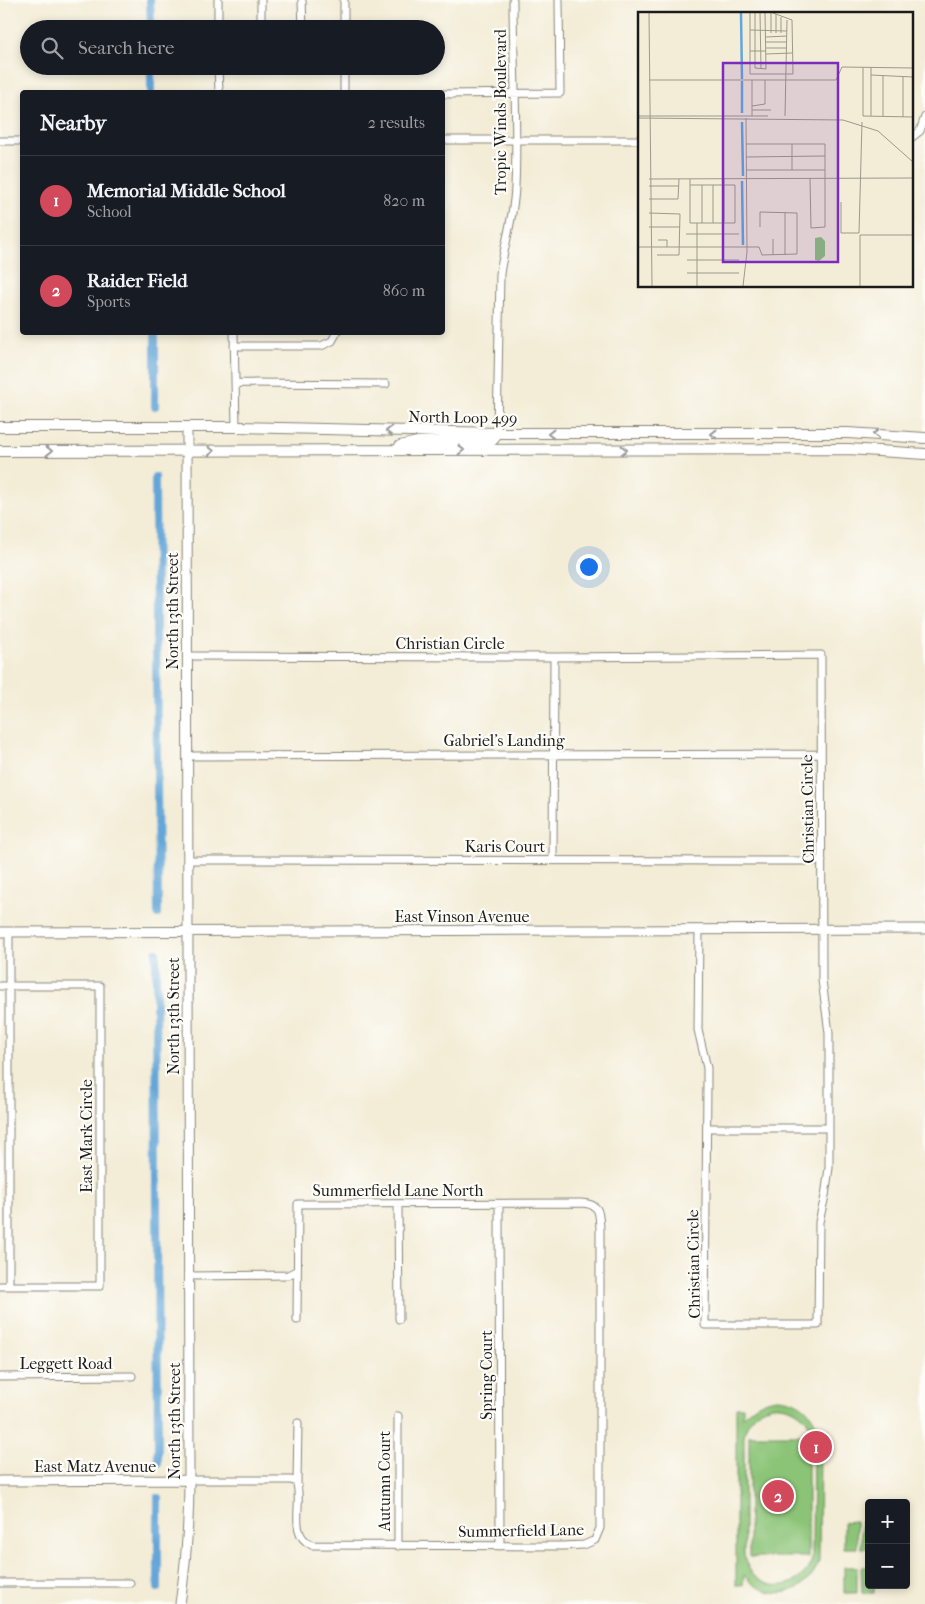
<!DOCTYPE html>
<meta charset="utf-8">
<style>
body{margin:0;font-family:"IM FELL French Canon",serif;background:#242831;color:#f1f3f6}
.controls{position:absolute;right:15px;bottom:15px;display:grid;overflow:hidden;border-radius:5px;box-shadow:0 2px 8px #0003}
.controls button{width:45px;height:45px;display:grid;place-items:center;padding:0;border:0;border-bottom:1px solid #363941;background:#171b24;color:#f1f3f6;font:25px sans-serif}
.you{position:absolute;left:588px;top:566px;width:18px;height:18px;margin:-12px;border:4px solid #fff;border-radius:50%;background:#1a73e8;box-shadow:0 0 0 8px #1a73e833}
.badge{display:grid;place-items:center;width:32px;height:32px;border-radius:50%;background:#d1495b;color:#fff;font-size:16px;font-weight:700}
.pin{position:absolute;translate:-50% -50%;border:2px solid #fff;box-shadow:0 1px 5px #0006}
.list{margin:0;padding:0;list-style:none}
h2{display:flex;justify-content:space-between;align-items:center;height:65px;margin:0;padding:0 20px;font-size:21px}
h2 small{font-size:16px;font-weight:400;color:#9ea1a6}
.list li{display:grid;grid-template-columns:32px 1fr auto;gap:15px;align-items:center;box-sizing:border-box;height:90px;padding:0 20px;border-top:1px solid #363941}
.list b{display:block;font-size:19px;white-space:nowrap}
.list p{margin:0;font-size:16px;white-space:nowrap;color:#9ea1a6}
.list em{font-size:16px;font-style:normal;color:#9ea1a6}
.icon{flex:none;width:28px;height:28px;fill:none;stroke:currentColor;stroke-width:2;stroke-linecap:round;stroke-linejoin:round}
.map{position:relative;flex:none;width:925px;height:1604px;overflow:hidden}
.search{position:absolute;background:#171b24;box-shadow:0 2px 8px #0003;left:20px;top:20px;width:425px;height:55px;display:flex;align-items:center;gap:12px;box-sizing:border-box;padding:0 18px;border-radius:28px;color:#9ea1a6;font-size:19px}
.panel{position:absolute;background:#171b24;box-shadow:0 2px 8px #0003;left:20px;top:90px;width:425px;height:245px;border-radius:5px}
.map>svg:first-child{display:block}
.green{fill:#8bc477;stroke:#54704a;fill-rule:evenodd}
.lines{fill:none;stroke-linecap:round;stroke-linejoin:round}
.canal{stroke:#64a6d8;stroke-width:8}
.minor-casing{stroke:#888479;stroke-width:9}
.tertiary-casing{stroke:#888479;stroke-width:11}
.primary-casing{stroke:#888479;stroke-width:12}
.minor{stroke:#fff;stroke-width:7}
.tertiary{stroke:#fff;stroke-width:9}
.primary{stroke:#fff;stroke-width:10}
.oneway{stroke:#999}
.labels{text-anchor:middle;stroke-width:4.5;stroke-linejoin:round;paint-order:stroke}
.street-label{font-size:16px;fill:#1c1c1c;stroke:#fdfcf7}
.inset-river{fill:none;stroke:#64a6d8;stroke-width:2.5}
.inset-road{fill:none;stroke:#9d998c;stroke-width:1}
.view{fill:#7b2cbf;fill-opacity:0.15;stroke:#7b2cbf;stroke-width:2.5}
.inset-edge{fill:none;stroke:#1c1c1c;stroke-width:2.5}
</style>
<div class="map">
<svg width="925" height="1604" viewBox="0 0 925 1604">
<rect width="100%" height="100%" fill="#fdfcf7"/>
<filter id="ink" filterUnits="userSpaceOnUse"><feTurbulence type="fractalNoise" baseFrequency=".02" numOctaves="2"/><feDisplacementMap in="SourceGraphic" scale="10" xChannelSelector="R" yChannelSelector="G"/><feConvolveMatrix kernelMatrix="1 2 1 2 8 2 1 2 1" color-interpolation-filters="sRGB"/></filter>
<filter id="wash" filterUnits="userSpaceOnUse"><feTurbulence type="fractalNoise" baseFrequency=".0096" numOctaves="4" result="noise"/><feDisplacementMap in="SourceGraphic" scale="20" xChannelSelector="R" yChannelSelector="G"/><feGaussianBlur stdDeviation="1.12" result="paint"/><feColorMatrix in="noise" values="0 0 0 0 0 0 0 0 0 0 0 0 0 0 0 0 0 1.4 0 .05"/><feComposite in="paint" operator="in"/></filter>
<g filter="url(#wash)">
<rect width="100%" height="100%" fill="#f3ecd6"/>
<path class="green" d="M776 1398C802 1398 819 1417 820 1442L819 1561C808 1596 767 1604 744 1575L743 1585H736V1407H743V1417C752 1406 763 1400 776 1398ZM771 1406C793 1404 811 1417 813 1439L812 1559C800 1597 749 1593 744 1553V1436C747 1420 756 1411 771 1406Z
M749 1435H808V1557H749Z
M856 1521 857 1548H844V1522Z
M861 1521H869V1548H861Z
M844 1567H857V1593H844Z
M861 1567H869V1585H874V1593H862Z"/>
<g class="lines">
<path class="canal" d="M150 0 151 29
M151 92V66
M155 332V406
M155 477 158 914
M156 952 158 1463
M158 1498V1588"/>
</g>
</g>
<g filter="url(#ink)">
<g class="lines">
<g class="minor-casing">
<path id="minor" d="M218 0V29
M302 0 303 29
M344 0V29
M261 29V0
M218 66 219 92
M344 66V92
M442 94 560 93 559 0
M911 138 920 131 925 117
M442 140H639
M0 141H22
M234 332 236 427
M234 346H321L332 341 337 332
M235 383 386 384
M497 433 500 274C504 245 514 217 515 187 518 125 513 62 513 0
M188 656 554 657 821 655 822 980 829 1033V1168L825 1196 819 1222 818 1325H705L707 1081V1068L698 1030 699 930
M187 756 821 754
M188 860 822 861
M553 860 554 657
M0 986H100V1286H0
M707 1128H829
M398 1204 399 1319
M499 1204 500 1546
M189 1276 288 1275 296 1271
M9 1286V932
M0 1377 132 1376
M398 1416V1546
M189 1480H290L296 1481C304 1501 287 1535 312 1545L562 1546 584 1545 595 1540 600 1528V1229C599 1213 601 1204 581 1203L298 1204 297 1320
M297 1483 298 1423
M0 1583H130"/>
</g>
<g class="tertiary-casing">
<path id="tertiary" d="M0 932 925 929
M0 1481 189 1480
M180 1604C186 1563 189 1522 189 1480L187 427"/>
</g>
<g class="primary-casing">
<path id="primary" d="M0 427H236L497 433H848L925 438
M400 446 418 442 493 440 497 433
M0 451 848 449 925 454"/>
</g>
<use href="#minor" class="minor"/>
<use href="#tertiary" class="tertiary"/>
<use href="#primary" class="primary"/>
</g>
<defs><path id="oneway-chevron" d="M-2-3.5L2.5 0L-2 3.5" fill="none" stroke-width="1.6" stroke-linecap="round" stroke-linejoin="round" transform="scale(1.25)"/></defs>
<g class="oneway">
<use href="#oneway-chevron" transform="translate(389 431) rotate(-179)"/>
<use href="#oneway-chevron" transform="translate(551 434) rotate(-180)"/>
<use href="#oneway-chevron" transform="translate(714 434) rotate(-180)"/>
<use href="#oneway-chevron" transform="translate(876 434) rotate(-178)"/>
<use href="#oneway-chevron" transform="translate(461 450) rotate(-1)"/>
<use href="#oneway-chevron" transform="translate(624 450)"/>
<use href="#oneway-chevron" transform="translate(49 451)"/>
<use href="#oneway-chevron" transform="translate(211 451) rotate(-1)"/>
</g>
</g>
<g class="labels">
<g class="street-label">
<text transform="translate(500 112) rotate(-90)" y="6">Tropic Winds Boulevard</text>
<text transform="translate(463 417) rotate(1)" y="6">North Loop 499</text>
<text transform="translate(172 611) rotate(-90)" y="6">North 13th Street</text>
<text x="450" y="649">Christian Circle</text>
<text x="504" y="746">Gabriel's Landing</text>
<text transform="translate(807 809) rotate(-91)" y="6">Christian Circle</text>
<text x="505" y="852">Karis Court</text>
<text x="462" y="922">East Vinson Avenue</text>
<text transform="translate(173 1016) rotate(-90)" y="6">North 13th Street</text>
<text transform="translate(86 1136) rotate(-90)" y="6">East Mark Circle</text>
<text x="398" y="1196">Summerfield Lane North</text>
<text transform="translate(693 1264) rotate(-91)" y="6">Christian Circle</text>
<text x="66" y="1369">Leggett Road</text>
<text transform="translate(486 1375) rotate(-90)" y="6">Spring Court</text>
<text transform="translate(174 1421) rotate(-90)" y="6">North 13th Street</text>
<text x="95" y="1472">East Matz Avenue</text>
<text transform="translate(384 1481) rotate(-90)" y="6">Autumn Court</text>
<text transform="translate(521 1530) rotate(-1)" y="6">Summerfield Lane</text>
</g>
</g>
<g transform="translate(638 12)">
<rect width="275" height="275" fill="#f3ecd6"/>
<path d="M183 225 187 229V244L181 249 177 248V226Z" fill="#8bc477"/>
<path class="inset-river" d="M103 1 104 67M104 69V101M104 110 105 164M104 169 105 233"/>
<path class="inset-road" d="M11 1 14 274M112 1V62H155L154 8 135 1M117 1V56L128 57M122 1 123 57M127 1 128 57M133 1V21M112 18 149 19M138 21V2M143 21V5M128 25 149 24M128 30H149M128 36H149M112 39H128M128 42 154 41M225 55V104L275 105M233 55V104M233 63 275 65M245 63V104M265 64V105M11 68H198L204 55 275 56M114 68V104M114 94 127 92V68M114 98H133M0 104H130M147 104 149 8M0 106 205 108 240 119 275 150M108 132H187V215L173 216 172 166M108 145 187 144M108 158H187M154 158V132M11 167 275 166M52 173H97V211H52V167M64 173V211M75 173V211M11 174H41M11 187H40L41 167M203 190V221H221L224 110M147 200V243M11 201 42 202 41 243H19M86 210V166M59 211V274M11 215H42M48 222H101M135 227V243M20 228H29V235M0 235H121L124 243 159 242V201L122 200V215M49 248H101M49 261H101M105 274 109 240 108 106M222 274V223H275"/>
<path class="view" d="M85 51H200V250H85Z"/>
<rect width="275" height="275" class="inset-edge"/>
</g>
</svg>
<div class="controls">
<button>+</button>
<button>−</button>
</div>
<div class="you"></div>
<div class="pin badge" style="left:816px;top:1447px">1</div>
<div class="pin badge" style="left:778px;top:1496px">2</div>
<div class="search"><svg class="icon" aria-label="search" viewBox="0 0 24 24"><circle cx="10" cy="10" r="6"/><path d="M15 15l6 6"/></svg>Search here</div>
<section class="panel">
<h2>Nearby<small>2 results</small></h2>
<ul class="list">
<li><span class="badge">1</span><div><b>Memorial Middle School</b><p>School</p></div><em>820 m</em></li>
<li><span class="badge">2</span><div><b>Raider Field</b><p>Sports</p></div><em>860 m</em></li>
</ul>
</section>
</div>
